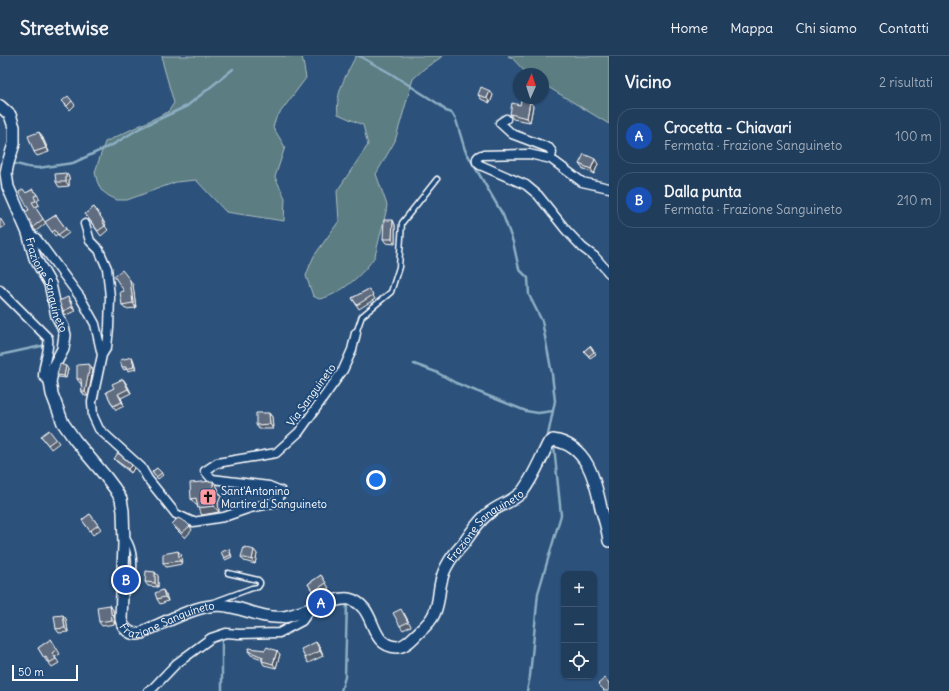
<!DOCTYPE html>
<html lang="it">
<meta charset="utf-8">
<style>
body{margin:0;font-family:Delius,sans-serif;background:#294462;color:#f1f3f6}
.controls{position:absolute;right:12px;bottom:12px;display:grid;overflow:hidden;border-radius:8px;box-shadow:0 1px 3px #0004}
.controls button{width:36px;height:36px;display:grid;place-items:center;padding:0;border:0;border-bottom:1px solid #3e5672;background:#213d5c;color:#f1f3f6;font:20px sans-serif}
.compass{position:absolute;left:513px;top:12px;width:36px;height:36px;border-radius:50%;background:#213d5c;box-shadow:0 1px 3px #0004;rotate:3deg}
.scale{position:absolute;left:12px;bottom:10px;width:66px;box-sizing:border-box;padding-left:4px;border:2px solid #fff;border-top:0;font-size:11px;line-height:14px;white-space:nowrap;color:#fff;-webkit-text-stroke:3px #1f4a7a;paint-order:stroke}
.you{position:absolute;left:376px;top:424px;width:14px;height:14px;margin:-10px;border:3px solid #fff;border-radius:50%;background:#1a73e8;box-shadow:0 0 0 6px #1a73e833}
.badge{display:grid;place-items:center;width:26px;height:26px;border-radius:50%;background:#bca0f2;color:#fff;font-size:13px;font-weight:700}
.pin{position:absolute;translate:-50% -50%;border:2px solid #fff;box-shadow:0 1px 4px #0006}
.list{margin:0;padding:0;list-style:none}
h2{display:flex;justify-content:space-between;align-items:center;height:52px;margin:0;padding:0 16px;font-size:17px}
h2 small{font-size:13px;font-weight:400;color:#a2aebb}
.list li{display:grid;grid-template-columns:26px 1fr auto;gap:12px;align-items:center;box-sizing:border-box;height:56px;margin:0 8px 8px;padding:0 8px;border:1px solid #3e5672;border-radius:16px}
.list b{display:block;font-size:15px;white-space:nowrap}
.list p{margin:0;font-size:13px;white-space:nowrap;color:#a2aebb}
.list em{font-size:13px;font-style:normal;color:#a2aebb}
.icon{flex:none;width:22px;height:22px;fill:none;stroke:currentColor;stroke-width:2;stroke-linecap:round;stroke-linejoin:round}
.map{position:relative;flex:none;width:609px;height:635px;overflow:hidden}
header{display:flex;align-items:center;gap:24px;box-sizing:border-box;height:56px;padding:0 20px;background:#213d5c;border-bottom:1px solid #3e5672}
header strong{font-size:19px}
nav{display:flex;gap:22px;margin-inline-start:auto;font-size:14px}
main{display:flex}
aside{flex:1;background:#213d5c}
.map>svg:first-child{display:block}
.green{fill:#5b7d82;stroke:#adbec0}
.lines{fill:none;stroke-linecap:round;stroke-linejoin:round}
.stream{stroke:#8dafc4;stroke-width:2.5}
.lane-casing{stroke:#fff;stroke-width:7}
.street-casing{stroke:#fff;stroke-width:11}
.secondary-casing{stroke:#fff;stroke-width:14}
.lane{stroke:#1f4a7a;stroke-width:4}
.street{stroke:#1f4a7a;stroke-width:8}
.secondary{stroke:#1f4a7a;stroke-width:11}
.wall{fill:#535e6e;stroke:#fff}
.shaded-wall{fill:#434c5a;stroke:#fff}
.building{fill:#606d80;stroke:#fff}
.labels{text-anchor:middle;stroke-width:4;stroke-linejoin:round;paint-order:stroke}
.street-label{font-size:11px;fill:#fff;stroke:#1f4a7a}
.poi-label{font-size:11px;fill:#fff;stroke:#1f4a7a;text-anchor:start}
</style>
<header>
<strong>Streetwise</strong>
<nav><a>Home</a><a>Mappa</a><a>Chi siamo</a><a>Contatti</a></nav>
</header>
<main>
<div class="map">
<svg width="609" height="635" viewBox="0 0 609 635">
<rect width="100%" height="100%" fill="#2c517b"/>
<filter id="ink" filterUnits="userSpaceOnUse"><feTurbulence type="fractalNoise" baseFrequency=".025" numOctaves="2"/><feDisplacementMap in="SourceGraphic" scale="8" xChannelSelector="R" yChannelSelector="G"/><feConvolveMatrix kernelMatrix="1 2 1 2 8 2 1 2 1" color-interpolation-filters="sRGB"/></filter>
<g filter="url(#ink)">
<path class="green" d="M162 0H302L306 22 276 62 273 71 285 91 275 121 285 142 284 165 226 156 196 124 176 126 127 144H117L109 140 101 134 97 125 95 116 105 86 168 56 174 47 163 8Z
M356 0H443L425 12 413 23 395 85 376 118 387 149 386 156 375 200C365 217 339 240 319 243L313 240 306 220 310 209 314 200 339 165 337 135 368 89 363 69 338 58C335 37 346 19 356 0Z
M508 0H609V68L543 28V18H527L512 2Z"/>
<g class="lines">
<path class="stream" d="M359 0 390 17 440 49 446 55 452 57 456 64 465 94 503 159 513 186 519 213 528 222 529 239 542 265 552 318 555 345 548 379
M12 107 28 111 38 112 73 107 114 88 140 72 187 50 233 13
M0 299 46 289
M414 308 436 316 456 327 526 355 538 357 553 355
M222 635V586
M341 635 345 621 347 546
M527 635 530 620 538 537 561 459 554 390"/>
<g class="lane-casing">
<path id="lane" d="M356 277 362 260 391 236 399 211 402 167 437 123
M127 482C137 496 134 515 133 531
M214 546 252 532 258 531 260 528V526L258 524 228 517"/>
</g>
<g class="street-casing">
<path id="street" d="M506 63 500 67 512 78 549 92 552 96 551 103
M609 132 582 126 551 103 529 98 481 99C476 101 475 106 480 109L526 129 538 139 566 174 583 192 595 201 609 217
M85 168 90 185 99 194 107 212 110 241 109 272 107 291 102 299
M28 177 36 182 43 191 80 241 95 268 102 299 92 346 93 360 99 373 141 411 148 423 176 458 193 466 224 461 250 452 278 446 281 435 269 430 212 423 205 415 217 407 276 397 299 376 343 314 352 294 356 277
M0 234 48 282C50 295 43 306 43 320L50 326
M148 635 153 632 176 608 211 582 226 577 239 578 279 577 302 565 310 554"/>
</g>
<g class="secondary-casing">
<g id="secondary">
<path id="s1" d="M0 50 10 59 14 71V88L8 107 6 117 8 131 28 177 35 202 50 228 57 260 63 271 65 279 63 293 53 312 50 326 52 338 63 367 75 384 106 421 115 433 121 443 123 455 124 488 121 563C124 577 136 582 147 574 169 565 203 545 227 550 246 553 263 563 283 561 300 559 336 540 349 543 378 550 367 590 397 591 404 591 410 585 415 580 421 574 431 566 434 558 440 546 438 534 442 522 443 517 446 511 449 506 453 499 459 493 464 487 471 477 479 464 489 457 499 449 512 446 522 436 533 422 540 404 548 388L553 384C587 389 595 423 601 452 604 463 608 474 609 485"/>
</g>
</g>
<use href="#lane" class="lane"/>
<use href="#street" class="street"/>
<use href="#secondary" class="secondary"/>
</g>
<path class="wall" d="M478 39H493L490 47 481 43Z
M62 45H72L75 49 70 54Z
M520 49 533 50 530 66 513 63 510 58Z
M39 76 42 80 49 96 37 100 34 96Z
M579 108H598L594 118 582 112Z
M66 117 69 121V130L59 131 56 126Z
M33 133 40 143 37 145 39 149 35 151 45 166 56 159 69 177 61 183 58 178 55 180 46 167 36 175 33 171 29 154 26 137Z
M94 151 106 169 105 170 108 174 101 180 85 158Z
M0 162 5 170 0 173Z
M393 164 395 169V188L386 187 383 183Z
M133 229 136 252 125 253 122 249 124 235Z
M369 233 375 243 359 253 352 242Z
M71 245 75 255 66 259 63 255Z
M590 290 596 298 590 302 584 295Z
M133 303 136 313 128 315 127 313 124 314 122 311Z
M89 308 92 312V319L88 340H85L82 336 81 327H80L77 323Z
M68 313 66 322 58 321 57 319Z
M126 327 131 337 121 342 124 350 116 354 113 350 106 336Z
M269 357 272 361 273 373H259L256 369Z
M41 380 56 383 59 387 51 393Z
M114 403 132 409 134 412 131 417 117 406Z
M157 412 163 419 158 423 152 416Z
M213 425 218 432V435L221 440 218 447 219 456 202 459 198 452 197 449H196L191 443Z
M90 458 101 473 93 479 82 464Z
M172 468 190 470 192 474 185 482 175 472Z
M254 494 257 498 255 508 244 505 241 501Z
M230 495 232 501 225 504 224 502Z
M181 498 182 508 166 511 163 507Z
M155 516 158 520V531L148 530 145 526Z
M321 519 329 532 316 540 308 528Z
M166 539 168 545 160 548 157 543Z
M110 549 113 554 115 568 102 570 99 566Z
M404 557 411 570 403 574 400 570Z
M63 559 66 563 68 576 59 577 56 573Z
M51 583 60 598 55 601 59 607 52 611 48 606H47L38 592Z
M319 590 323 600 308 607 305 602Z
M265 594 277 595 280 598 276 612 264 609 262 605V603L251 599 248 595Z"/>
<path class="shaded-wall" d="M490 35 493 39 490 47 487 42Z
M530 46 533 50 530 66 527 62Z
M39 76 42 80 49 96 46 92Z
M595 103 598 108 594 118 591 113Z
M66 117 69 121V130L66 126Z
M393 164 395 169V188L392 183Z
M130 224 133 229 136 252 133 247Z
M68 241 71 245 75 255 72 251Z
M132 301 133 303 136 313 134 311Z
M89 308 92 312V319L88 340 85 336Z
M66 310 68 313 66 322 64 320Z
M123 323 126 327 131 337 128 333Z
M118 338 121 342 124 350Z
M269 357 272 361 273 373 270 368Z
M132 409 134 412 131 417 128 413Z
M213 425 218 432V435L221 440 218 447 219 456 214 450Z
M254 494 257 498 255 508 252 504Z
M178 495 181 498 182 508 180 505Z
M155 516 158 520V531L155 527Z
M163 534 166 539 168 545 165 541Z
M110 549 113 554 115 568 112 564Z
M63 559 66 563 68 576 65 572Z
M316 586 319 590 323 600 320 595Z
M277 595 280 598 276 612 273 608Z"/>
<path class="building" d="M481 31 490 35 487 42 478 39Z
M68 40 72 45 67 50 62 45Z
M521 44 530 46 527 62 510 58 512 47 520 49Z
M39 76 46 92 34 96 28 80Z
M584 98 595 103 591 113 579 108Z
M66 117V126H56L55 118Z
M23 133 26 137 33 133 37 139 34 140 36 145 32 146 43 163 33 171 25 156 29 154 19 136Z
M94 151 103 164 102 165 105 170 98 175 85 158Z
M56 159 66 173 58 179 55 174 52 176 45 166Z
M384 164H393L392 183H383Z
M122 214 130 224 133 247 122 249 120 236 124 235 114 220Z
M369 233 373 239 357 249 352 242Z
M68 241 72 251 63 255 59 245Z
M590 290 594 296 589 300 584 295Z
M132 301 134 311 126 313V311H122L120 304Z
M60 308 66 310 64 320 57 319Z
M89 308V315L85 336H82L81 323H77V309Z
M123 323 128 333 118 338 122 346 113 350 106 336 114 332 112 328Z
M256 357H269L270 368 256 369Z
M49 374 56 383 48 389 41 380Z
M118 397 132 409 128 413 114 403Z
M157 412 162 417 156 421 152 416Z
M213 425V431L217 434 213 441 214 450 198 452 196 442 191 443 190 427Z
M90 458 98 469 90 475 82 464Z
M178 462 186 466 190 470 182 477 172 468Z
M244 491 254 494 252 504 241 501Z
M229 493 231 499 224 502 221 496Z
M178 495 180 505 163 507V498Z
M146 515 155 516V527L145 526Z
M321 519 326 527 313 536 308 528Z
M163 534 165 541 157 543 155 537Z
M110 549 112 564 99 566 97 551Z
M401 553 408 566 400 570 393 557Z
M63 559 65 572 56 573 54 560Z
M51 583 57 593 52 597 56 603 49 607 46 601 44 602 38 592Z
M316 586 320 595 305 602 301 593Z
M267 591 277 595 273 608 262 605 263 601 248 595 249 592 265 594Z
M605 622 609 627V635H603L604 634 598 628Z"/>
</g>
<defs>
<g id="church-square" transform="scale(0.9)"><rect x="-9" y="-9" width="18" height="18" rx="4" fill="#ff9aa2" stroke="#1f4a7a"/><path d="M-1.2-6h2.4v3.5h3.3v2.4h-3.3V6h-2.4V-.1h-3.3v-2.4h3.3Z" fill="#111"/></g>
</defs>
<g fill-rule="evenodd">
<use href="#church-square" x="208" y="441"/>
</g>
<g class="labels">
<g class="street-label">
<text dy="4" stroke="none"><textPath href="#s1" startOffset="193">Frazione Sanguineto</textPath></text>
<text transform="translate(311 339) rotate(-54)" y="4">Via Sanguineto</text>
<text dy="4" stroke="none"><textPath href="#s1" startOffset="1031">Frazione Sanguineto</textPath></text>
<text dy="4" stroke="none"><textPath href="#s1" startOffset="612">Frazione Sanguineto</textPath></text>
</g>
<g class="poi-label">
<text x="221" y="439">Sant'Antonino<tspan x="221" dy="13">Martire di Sanguineto</tspan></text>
</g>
</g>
</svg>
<div class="controls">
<button>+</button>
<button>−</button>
<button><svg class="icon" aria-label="locate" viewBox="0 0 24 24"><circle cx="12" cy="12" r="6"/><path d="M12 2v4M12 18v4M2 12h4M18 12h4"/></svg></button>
</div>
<svg class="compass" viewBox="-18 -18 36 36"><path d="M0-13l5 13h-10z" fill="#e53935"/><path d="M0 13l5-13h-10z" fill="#a2aebb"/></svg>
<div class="scale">50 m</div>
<div class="you"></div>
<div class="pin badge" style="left:321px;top:547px;background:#1a4fb4">A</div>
<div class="pin badge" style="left:126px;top:524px;background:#1a4fb4">B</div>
</div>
<aside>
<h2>Vicino<small>2 risultati</small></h2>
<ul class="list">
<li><span class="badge" style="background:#1a4fb4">A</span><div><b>Crocetta - Chiavari</b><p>Fermata · Frazione Sanguineto</p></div><em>100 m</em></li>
<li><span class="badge" style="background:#1a4fb4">B</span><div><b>Dalla punta</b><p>Fermata · Frazione Sanguineto</p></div><em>210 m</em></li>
</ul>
</aside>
</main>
